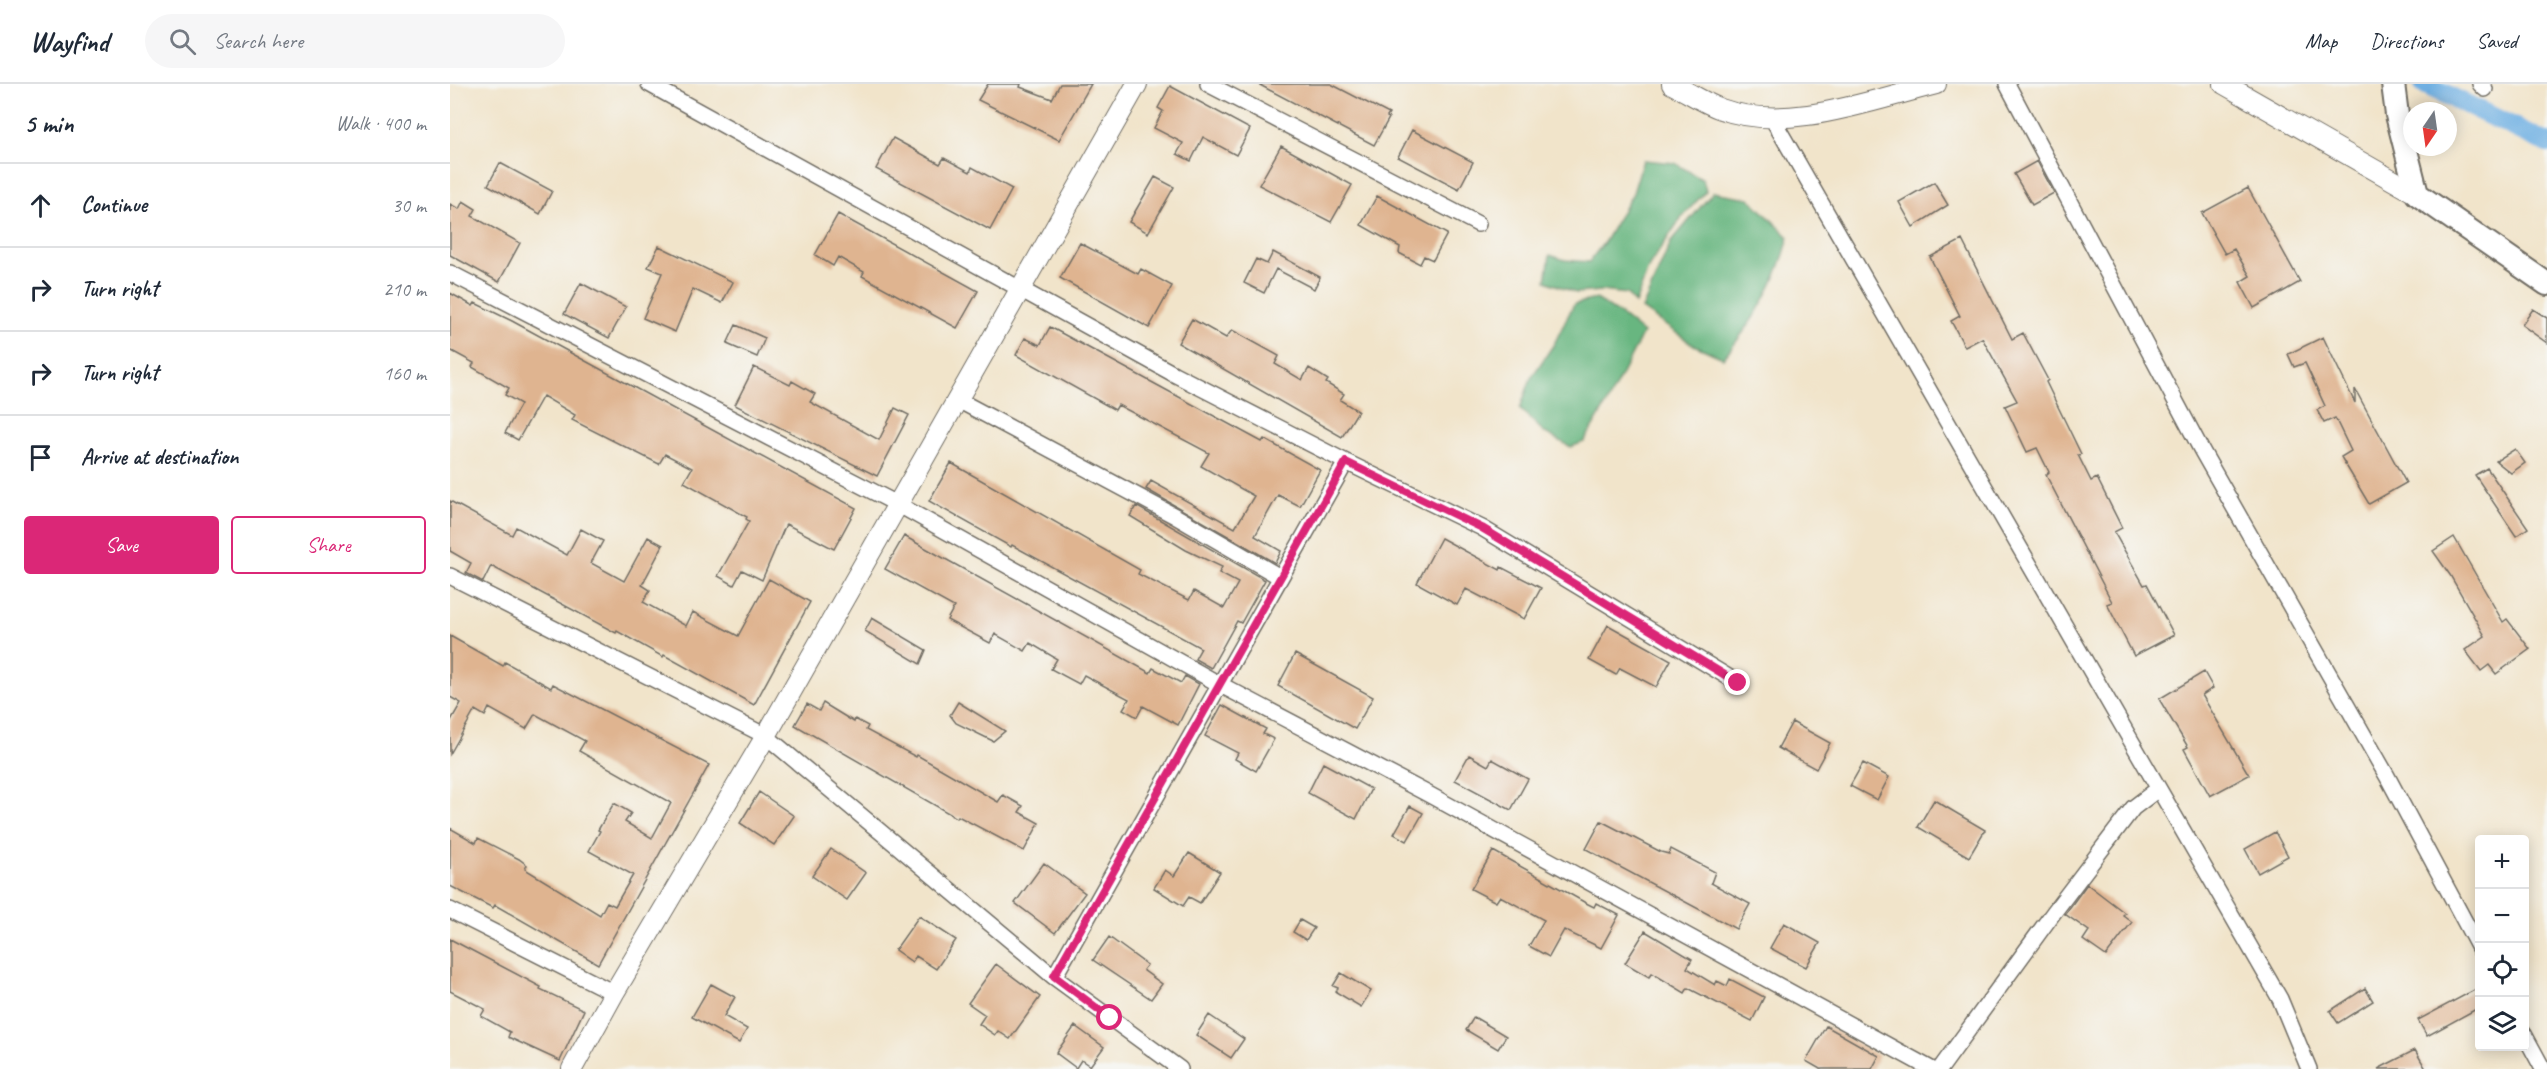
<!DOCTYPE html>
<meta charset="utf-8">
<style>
body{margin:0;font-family:Caveat,sans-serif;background:#f6f6f7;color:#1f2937}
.controls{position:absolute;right:18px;bottom:18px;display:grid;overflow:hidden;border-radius:6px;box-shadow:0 3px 15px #0003}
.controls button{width:54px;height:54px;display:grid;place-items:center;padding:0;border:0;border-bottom:2px solid #e0e1e3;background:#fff;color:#1f2937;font:30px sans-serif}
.compass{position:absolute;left:1953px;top:18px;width:54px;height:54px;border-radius:50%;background:#fff;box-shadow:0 3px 15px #0003;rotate:193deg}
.stop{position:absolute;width:18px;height:18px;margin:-14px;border:4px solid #db2777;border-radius:50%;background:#fff}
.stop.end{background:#db2777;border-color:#fff;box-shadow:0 2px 6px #0008}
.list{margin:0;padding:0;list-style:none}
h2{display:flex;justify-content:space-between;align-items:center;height:78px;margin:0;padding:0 24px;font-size:26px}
h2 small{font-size:20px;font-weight:400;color:#747a83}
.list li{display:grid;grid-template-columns:39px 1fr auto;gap:18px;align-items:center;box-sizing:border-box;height:84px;padding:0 24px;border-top:2px solid #e0e1e3}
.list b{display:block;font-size:22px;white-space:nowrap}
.list em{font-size:20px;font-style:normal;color:#747a83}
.actions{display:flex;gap:12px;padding:18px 24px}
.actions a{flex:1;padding:14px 0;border:2px solid #db2777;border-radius:6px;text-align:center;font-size:21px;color:#db2777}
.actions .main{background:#db2777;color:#fff}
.icon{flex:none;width:33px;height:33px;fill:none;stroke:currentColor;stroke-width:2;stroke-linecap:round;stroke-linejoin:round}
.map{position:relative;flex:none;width:2097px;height:985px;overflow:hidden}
header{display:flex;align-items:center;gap:36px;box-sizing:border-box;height:84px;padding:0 30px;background:#fff;border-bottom:2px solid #e0e1e3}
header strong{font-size:28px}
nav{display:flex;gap:33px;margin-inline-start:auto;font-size:21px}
.search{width:420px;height:54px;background:#f6f6f7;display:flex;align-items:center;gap:15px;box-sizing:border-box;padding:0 21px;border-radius:33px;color:#747a83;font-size:22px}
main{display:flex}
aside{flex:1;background:#fff}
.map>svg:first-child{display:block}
.forest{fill:#68b680;stroke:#4a7056;stroke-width:1.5}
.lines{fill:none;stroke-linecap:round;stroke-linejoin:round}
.canal{stroke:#6fb0e3;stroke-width:20}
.building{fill:#dfb490}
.minor-casing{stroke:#706c63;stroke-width:18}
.tertiary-casing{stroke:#706c63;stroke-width:22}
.secondary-casing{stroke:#706c63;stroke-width:26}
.minor{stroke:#fff;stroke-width:15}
.tertiary{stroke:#fff;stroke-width:20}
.secondary{stroke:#fff;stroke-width:22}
.route{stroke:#db2777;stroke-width:8}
</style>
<header>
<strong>Wayfind</strong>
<div class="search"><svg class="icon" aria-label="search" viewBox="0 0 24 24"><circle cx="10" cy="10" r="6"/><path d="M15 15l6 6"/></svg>Search here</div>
<nav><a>Map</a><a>Directions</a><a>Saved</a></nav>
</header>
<main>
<aside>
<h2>5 min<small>Walk · 400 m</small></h2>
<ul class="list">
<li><svg class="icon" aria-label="ahead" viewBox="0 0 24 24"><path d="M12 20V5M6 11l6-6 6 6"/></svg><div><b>Continue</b></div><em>30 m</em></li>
<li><svg class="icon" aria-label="right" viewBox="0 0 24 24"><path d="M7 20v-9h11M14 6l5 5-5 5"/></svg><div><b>Turn right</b></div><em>210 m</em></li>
<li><svg class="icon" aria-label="right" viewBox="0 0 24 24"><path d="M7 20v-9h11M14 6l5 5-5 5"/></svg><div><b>Turn right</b></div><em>160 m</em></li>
<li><svg class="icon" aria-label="arrive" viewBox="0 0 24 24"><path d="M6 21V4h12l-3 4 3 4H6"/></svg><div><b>Arrive at destination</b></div></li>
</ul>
<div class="actions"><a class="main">Save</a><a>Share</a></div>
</aside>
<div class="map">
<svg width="2097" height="985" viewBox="0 0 2097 985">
<rect width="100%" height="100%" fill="#f6f6f2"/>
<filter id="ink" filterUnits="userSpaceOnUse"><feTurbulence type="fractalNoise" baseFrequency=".0167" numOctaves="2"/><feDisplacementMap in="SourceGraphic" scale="12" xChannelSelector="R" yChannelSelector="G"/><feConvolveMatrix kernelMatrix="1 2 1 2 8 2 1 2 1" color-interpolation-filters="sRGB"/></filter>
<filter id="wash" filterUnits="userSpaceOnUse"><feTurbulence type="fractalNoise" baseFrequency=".008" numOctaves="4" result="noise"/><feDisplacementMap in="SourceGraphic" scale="24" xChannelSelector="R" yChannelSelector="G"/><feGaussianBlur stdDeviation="1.35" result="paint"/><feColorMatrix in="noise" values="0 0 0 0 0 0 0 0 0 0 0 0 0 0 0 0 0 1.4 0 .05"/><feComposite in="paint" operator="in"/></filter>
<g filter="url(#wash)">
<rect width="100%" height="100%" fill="#f1e4ca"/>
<path class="forest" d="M1193 76 1225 79 1253 96 1256 107 1231 134 1199 182 1185 220 1177 210 1152 207 1126 209 1096 197 1100 171 1115 176 1139 178 1155 157 1183 109Z
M1263 108 1299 114 1339 153C1328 197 1303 239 1273 274L1244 261 1192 225 1221 158Z
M1146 215 1171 231 1193 249 1156 321 1134 358 1121 363 1095 349 1070 325 1081 294 1104 260 1124 220Z"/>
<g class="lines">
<path class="canal" d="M1974 0 2097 59"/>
</g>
<g id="blocks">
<path class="building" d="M538 0H571L570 3 602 15 610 0H641L609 56 528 16Z
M808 0H881L939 30 937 33 939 34 924 61Z
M720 2 800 45 786 71 753 53 741 77 727 70 733 59 704 44 713 27 708 24Z
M962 46 1023 78 1009 105 948 73Z
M443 54 490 80 494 74 520 88 522 83 562 105 540 146 426 85Z
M831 62 902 101 881 138 809 101Z
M1587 77 1604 109 1582 121 1564 90Z
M50 79 102 107 90 130 38 101Z
M705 93 724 103 698 149 679 138Z
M1484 98 1498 121 1463 143 1449 118Z
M1798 104 1850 198 1804 224 1790 198 1800 192 1784 165 1775 170 1752 129Z
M927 112 997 150 983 176 974 172 970 180 949 169 950 163 911 141Z
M13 117 26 125 22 132 70 159 49 198 0 171V120L9 125Z
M388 130 528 207 507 244 412 192 414 188 388 173 383 182 365 171Z
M1512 156 1562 255 1573 249 1598 296 1596 298 1631 370 1628 371 1641 397 1647 394 1672 444 1664 448 1694 501 1697 500 1724 551 1684 572 1657 520 1662 518 1596 391 1599 388 1587 364 1577 368 1555 322 1567 317 1532 254 1515 263 1501 237 1510 232 1480 173Z
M630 159 688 190 691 185 722 202 699 244 610 194Z
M209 162 283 198 272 219 243 205 225 248 193 234 212 189 198 183Z
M823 168 870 193 864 205 826 185 814 209 794 199 806 175 817 180Z
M131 199 176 223 159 254 114 230Z
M0 209 23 222 25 219 62 237 406 424 384 465 336 440 312 496 292 486 284 501 268 492 299 437 296 435 297 433 234 398 242 384 215 370 209 380 122 336 125 331 93 312 68 356 55 349 71 320 55 311 59 304 22 283 24 279 0 266Z
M2083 225 2097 234V259L2072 241Z
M742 235 776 254 782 246 829 272 825 280 852 296 859 284 878 296 876 299 894 310 890 316 908 327 892 353 728 259Z
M286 241 315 254 307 273 277 260Z
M600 243 812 358 814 355 870 386 850 422 828 411 805 452 831 467 825 479 696 405 701 397 785 444 804 412 751 382 759 369 668 321 665 326 566 271 575 254 590 261Z
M1873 253 1905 319V305L1956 399 1919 420 1891 373 1901 367 1885 334 1874 339 1867 326 1875 322 1855 279 1844 283 1838 270Z
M304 283 340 301 342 297 365 310 360 318 429 356 445 324 459 331 427 392 285 321Z
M2065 365 2075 379 2061 389 2046 377Z
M501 379 690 486 688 490 739 516 744 507 774 524 788 499 769 489 772 483 736 466 680 432 686 422 815 496 791 539 787 537 761 584 745 575 751 564 562 461 561 463 479 417Z
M2037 384 2078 444 2066 452 2025 391Z
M0 417 62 451 66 443 117 471 131 445 153 457 141 479 174 497 198 453 213 461 192 501 200 506 193 518 236 542 243 528 288 552 319 495 360 518 304 621 214 571 213 573 167 547 166 549 41 482 33 498 16 489 21 479 0 467Z
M454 452 700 589 703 584 731 599 735 592 749 600 728 641 693 622 687 633 673 625 679 615 634 591 629 600 601 585 607 575 580 559 575 567 545 550 540 559 497 536 504 523 435 485Z
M2004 453 2053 538 2057 535 2080 565 2046 590 2039 581 2031 587 2015 566 2035 552 2000 491 1983 467Z
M991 454 1050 486 1051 483 1091 504 1074 535 1016 505 1007 521 967 499Z
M422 534 476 566 470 580 415 547Z
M1158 541 1221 576 1206 603 1170 584 1166 591 1139 576Z
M0 552 53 582 55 578 101 604 103 600 259 681 148 880 45 821 43 824 0 802V744L26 759 28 754 69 775 77 781 75 785 150 831 157 818 165 822 183 791 139 767 150 747 148 746 164 719 181 729 175 738 202 754 221 719 129 667 135 657 85 630 76 645 39 624 35 632 25 626 0 670V638L11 619 0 613Z
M845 570 923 613 905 645 828 602Z
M1754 588 1763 604 1752 611 1799 691 1760 712 1734 665 1738 663 1709 615Z
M508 618 555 647 543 657 506 639 500 631Z
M373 619 404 638 405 635 418 642 416 646 466 673 467 671 548 718 553 711 573 722 569 728 589 739 574 767 508 732 507 734 345 641 357 620 369 627Z
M772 621 816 645 813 650 824 655 806 687 785 675 788 669 755 652Z
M1342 638 1380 659 1366 685 1328 664Z
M1019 671 1038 682 1042 675 1078 695 1061 726 1005 696Z
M873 679 921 705 906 735 858 709Z
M1413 679 1439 693 1427 716 1400 702Z
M309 708 344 732 324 761 290 739Z
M1484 716 1535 746 1519 773 1468 743Z
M960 722 973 729 957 757 944 750Z
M1151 737 1211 768 1219 770 1221 765 1265 788 1261 799 1300 820 1286 845 1136 765Z
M1825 748 1838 772 1808 789 1795 765Z
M381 765 416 789 397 816 362 792Z
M1043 767 1134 818 1144 823 1146 819 1169 831 1151 864 1114 846 1099 873 1079 862 1094 836 1050 812 1046 818 1021 805Z
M739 769 770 788 750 819 739 813 733 822 704 804 715 786 724 792Z
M594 779 635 809 605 849 565 819Z
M1637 800 1675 829 1673 831 1682 838 1656 872 1633 856 1639 847 1615 830Z
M469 832 506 856 486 885 466 872 462 878 445 866Z
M850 836 864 844 856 856 843 848Z
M1334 839 1370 859 1356 883 1320 864Z
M1195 847 1242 875 1237 884 1265 901 1267 897 1277 902 1280 895 1314 913 1302 937 1238 904 1235 909 1202 889 1199 893 1175 879Z
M659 853 697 881 693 886 712 900 701 915 643 876Z
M0 855 91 903 90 905 134 926 110 977 58 953 60 948 31 932 35 925 0 907Z
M546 880 590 913 560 955 548 947 545 951 529 940 535 931 518 919Z
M891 889 921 907 911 923 886 908 888 904 883 902Z
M261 900 285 913 274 932 297 945 289 959 242 933Z
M2030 903V923L1977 952 1968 936Z
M1915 904 1923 917 1888 939 1880 927Z
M759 931 794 955 781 974 746 951Z
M1024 933 1056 952 1048 965 1016 946Z
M625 942 654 963 640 982 631 976 626 984 606 969Z
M1376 942 1429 972 1422 985H1370L1356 977Z
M1965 966 1976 985H1928Z"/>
</g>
</g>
<g filter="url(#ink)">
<use href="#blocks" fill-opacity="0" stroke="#706c63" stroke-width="1.5"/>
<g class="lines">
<g class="minor-casing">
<path id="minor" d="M199 0 724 290 896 378 1032 444 1288 599
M758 0 1028 140
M1557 0 1752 367 1937 692 2030 866
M2030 0 2035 5
M1322 34 1830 915 1859 985
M0 189 449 421 769 600 978 710 1481 985
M508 316 725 432 830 493
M0 492 316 652 604 893 730 985
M0 826 164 909
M604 893 896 378
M2074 950 2093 985
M1490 985 1604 828 1683 724 1708 705"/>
</g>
<g class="tertiary-casing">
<path id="tertiary" d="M1222 0C1238 8 1254 19 1271 25 1337 49 1421 16 1486 0
M1774 0 1967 110
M122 985 164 909 316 652 687 0"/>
</g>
<g class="secondary-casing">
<path id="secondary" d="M1943 0 1947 31 1967 110 2097 200"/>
</g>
<use href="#minor" class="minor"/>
<use href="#tertiary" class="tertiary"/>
<use href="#secondary" class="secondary"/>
</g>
</g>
<g class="lines" filter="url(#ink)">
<path class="route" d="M660 934 604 892 896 378 1032 444 1288 599"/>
</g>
</svg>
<div class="controls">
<button>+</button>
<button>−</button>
<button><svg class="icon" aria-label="locate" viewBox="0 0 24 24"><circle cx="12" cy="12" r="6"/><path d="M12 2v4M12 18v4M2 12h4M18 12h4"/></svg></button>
<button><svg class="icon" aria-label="layers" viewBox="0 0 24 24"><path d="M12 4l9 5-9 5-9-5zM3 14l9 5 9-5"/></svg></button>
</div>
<svg class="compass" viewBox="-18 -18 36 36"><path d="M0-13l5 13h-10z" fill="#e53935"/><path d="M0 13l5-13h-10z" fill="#747a83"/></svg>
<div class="stop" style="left:660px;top:934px"></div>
<div class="stop end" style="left:1288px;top:599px"></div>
</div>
</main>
